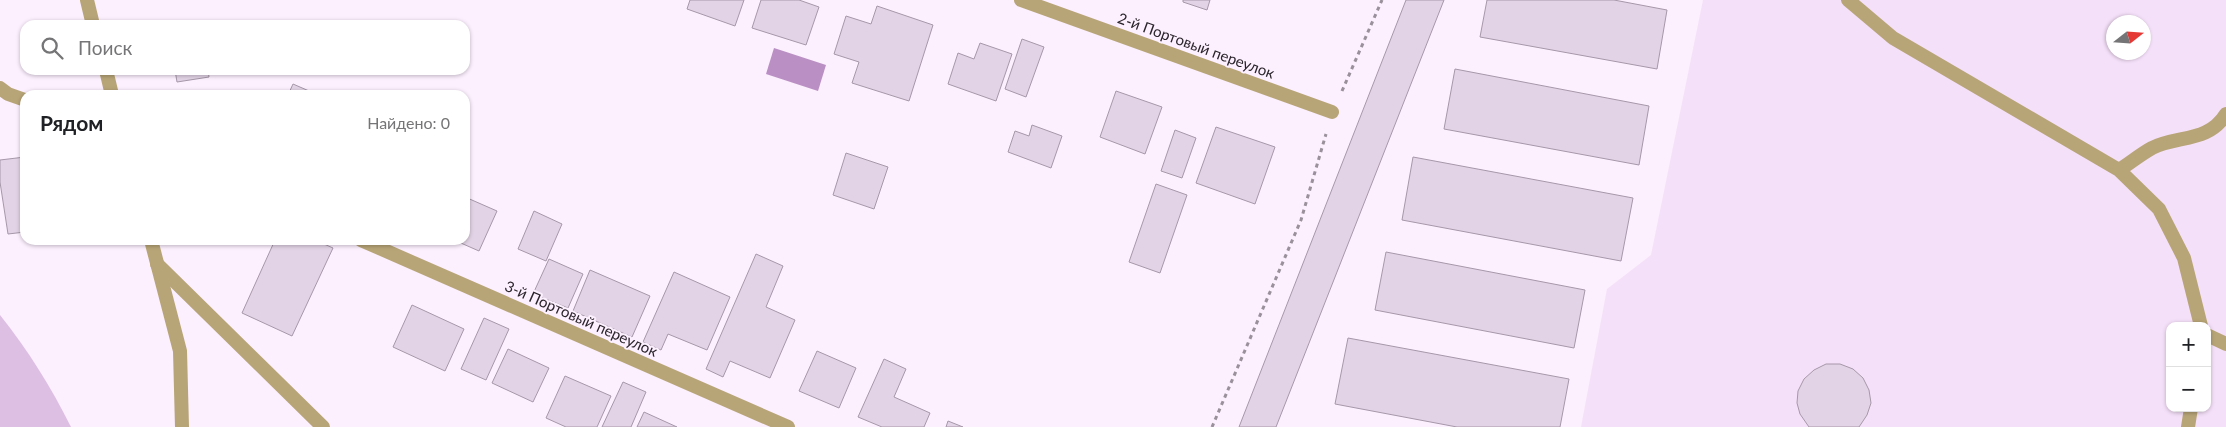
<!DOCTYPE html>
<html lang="ru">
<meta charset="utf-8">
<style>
body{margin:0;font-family:Lato,sans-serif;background:#f6f6f6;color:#202124}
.controls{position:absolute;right:15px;bottom:15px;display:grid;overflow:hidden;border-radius:10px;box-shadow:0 1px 4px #0004}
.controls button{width:45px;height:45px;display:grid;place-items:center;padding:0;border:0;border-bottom:1px solid #e0e0e0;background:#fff;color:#202124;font:25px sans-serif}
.compass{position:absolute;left:2106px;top:15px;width:45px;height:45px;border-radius:50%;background:#fff;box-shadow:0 1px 4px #0004;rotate:73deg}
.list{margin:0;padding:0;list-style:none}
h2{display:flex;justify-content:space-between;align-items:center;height:65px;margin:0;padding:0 20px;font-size:21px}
h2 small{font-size:16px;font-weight:400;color:#757577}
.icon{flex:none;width:28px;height:28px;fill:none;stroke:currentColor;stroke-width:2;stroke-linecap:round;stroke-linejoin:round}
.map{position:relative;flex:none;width:2226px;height:427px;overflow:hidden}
.search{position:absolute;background:#fff;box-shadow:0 1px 4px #0004;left:20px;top:20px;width:450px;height:55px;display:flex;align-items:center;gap:12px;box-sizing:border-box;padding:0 18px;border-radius:15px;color:#757577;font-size:19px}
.panel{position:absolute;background:#fff;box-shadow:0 1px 4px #0004;left:20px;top:90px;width:450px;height:155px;border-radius:15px}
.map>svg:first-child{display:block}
.built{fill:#f5e0f9;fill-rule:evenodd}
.green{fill:#ddbfe4}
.water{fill:#ba8fc3}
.building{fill:#e3d3e6;stroke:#a697a9}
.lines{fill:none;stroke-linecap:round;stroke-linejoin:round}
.path{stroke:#99909b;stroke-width:3;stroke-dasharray:4 4;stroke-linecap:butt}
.service{stroke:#b8a577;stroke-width:14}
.minor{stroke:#b8a577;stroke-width:14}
.tertiary{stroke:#b8a577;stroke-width:14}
.labels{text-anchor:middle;stroke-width:4;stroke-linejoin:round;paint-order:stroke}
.street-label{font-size:15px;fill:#2a242b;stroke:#fceffe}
</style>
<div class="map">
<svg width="2226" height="427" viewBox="0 0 2226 427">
<rect width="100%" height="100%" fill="#fceffe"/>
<path class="built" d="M1703 0H2226V427H1581L1607 289 1651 255ZM2114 22H2144V52H2114ZM2170 326H2207V408H2170Z"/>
<path class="green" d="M0 315C28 350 51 387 71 427H0Z"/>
<path class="water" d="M774 48 826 65 818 91 766 74Z"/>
<path class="building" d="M690 0H744L735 26 687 9Z
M761 0H799L819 7 806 45 752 28Z
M1183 0H1210L1207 10 1183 2Z
M1406 0H1444L1276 427H1239Z
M1487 0H1614L1667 10 1657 69 1480 37Z
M877 6 933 25 909 101 852 83 859 62 834 54 846 16 871 24Z
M1022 39 1044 47 1026 97 1005 89Z
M980 43 1012 54 996 101 948 84 958 53 974 59Z
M1455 69 1649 106 1639 165 1444 129Z
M175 70H208L209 77 177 82Z
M293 84 316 94V95H288Z
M1116 91 1162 107 1145 154 1100 137Z
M1032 125 1062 136 1051 168 1008 152 1015 131 1029 136Z
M1216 127 1275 147 1255 204 1196 183Z
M1175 130 1196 138 1182 178 1161 171Z
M846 153 888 167 874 209 833 195Z
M25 157V232L8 234 0 182V160Z
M1413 157 1633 198 1621 261 1402 220Z
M1156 184 1187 195 1160 273 1129 262Z
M465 197 497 211 479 251 454 240H465Z
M534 211 562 224 546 261 518 249Z
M275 240H315L333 248 292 336 242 313Z
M1386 252 1585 290 1574 348 1375 310Z
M756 254 783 266 766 307 795 320 770 378 730 361 723 377 706 369Z
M549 259 583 274 568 308 533 294Z
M590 270 650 296 632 337 573 311Z
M674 272 730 297 707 350 668 334 661 350 643 342Z
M412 305 464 329 445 371 393 347Z
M484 318 509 329 486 380 461 369Z
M1348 338 1569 379 1560 427H1457L1335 404Z
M508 349 549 368 533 402 492 383Z
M817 351 856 368 839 408 799 391Z
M884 359 906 369 894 397 930 413 924 427H882L858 417Z
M1826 364H1840L1853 369 1863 378 1869 390 1871 403 1867 415 1859 427H1809L1800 414 1797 403 1798 391 1804 379 1814 370Z
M565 376 611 396 597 427H566L546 418Z
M623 382 646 392 631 427H602Z
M644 412 677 427H637Z
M948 421 963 427H946Z"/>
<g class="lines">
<path class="path" d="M1342 91 1382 0
M1212 427 1301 220 1326 134"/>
<path class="service" d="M1848 0 1893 38 2119 170 2159 209 2184 258 2201 326
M0 88 8 94 25 100
M2119 170C2130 163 2141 154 2152 148 2178 135 2208 143 2226 114
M2207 335 2226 344
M2188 427 2191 408"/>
<path class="minor" d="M1021 0 1332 112
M361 240 788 427
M157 264 323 427"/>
<path class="tertiary" d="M87 0 93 25
M106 70 112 95
M151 240 180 351 182 427"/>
</g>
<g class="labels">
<g class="street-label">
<text transform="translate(1196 46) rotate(20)" y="5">2-й Портовый переулок</text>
<text transform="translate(581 319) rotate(24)" y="5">3-й Портовый переулок</text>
</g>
</g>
</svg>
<div class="controls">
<button>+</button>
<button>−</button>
</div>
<svg class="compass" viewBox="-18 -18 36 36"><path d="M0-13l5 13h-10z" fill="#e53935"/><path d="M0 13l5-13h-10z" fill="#757577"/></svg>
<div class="search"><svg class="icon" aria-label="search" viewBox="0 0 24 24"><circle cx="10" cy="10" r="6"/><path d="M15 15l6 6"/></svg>Поиск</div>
<section class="panel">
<h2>Рядом<small>Найдено: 0</small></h2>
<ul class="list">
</ul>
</section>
</div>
